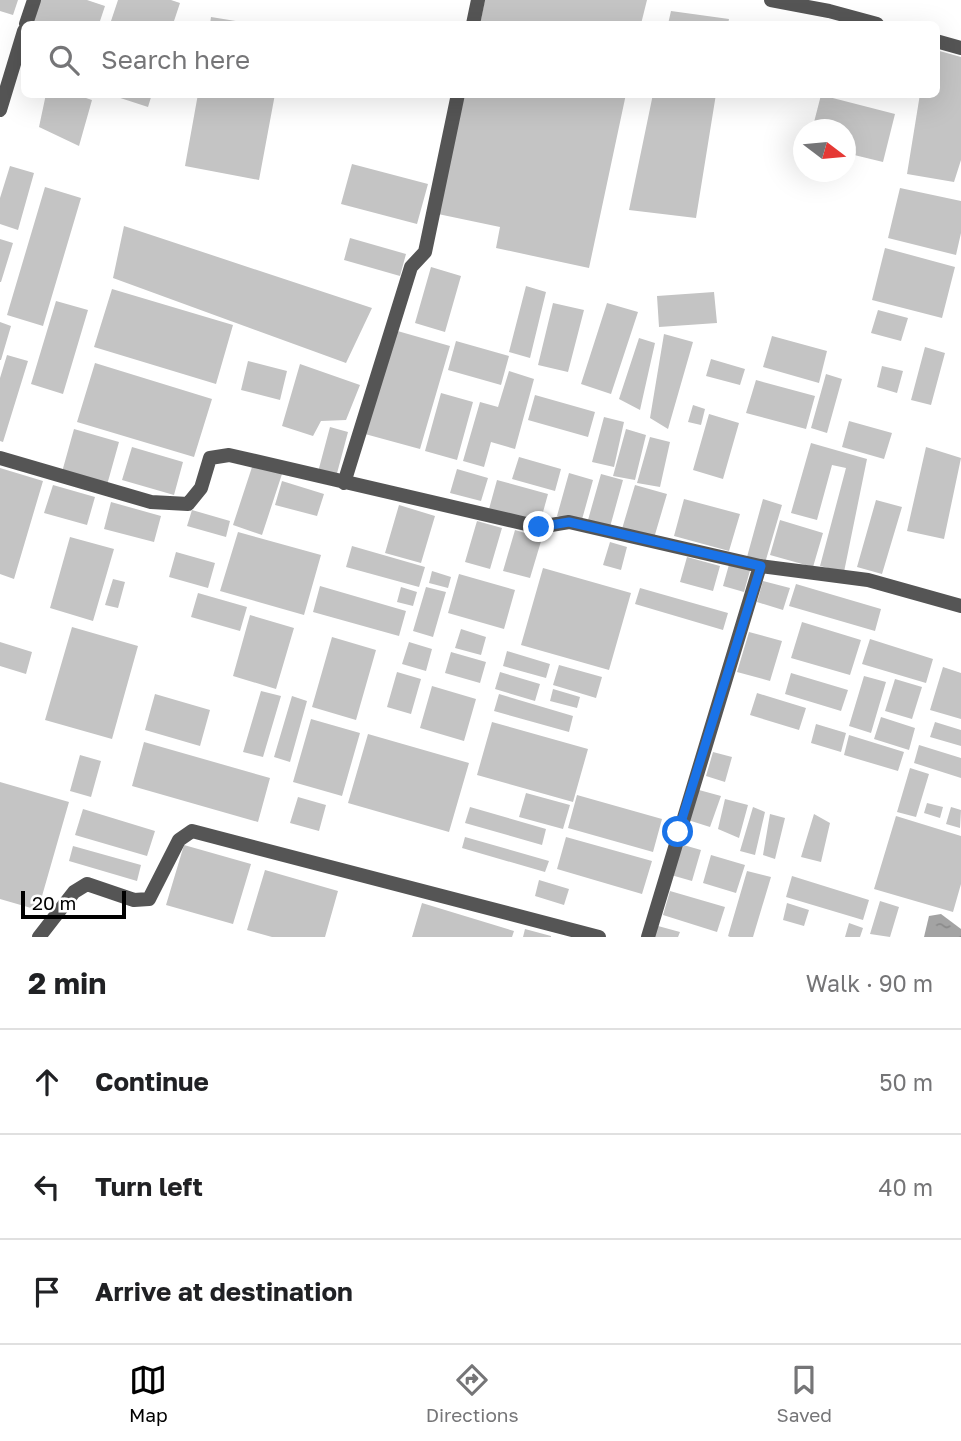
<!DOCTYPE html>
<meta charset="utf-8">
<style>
body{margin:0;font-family:"Golos Text",sans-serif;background:#f2f2f2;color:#202124}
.compass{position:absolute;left:793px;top:119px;width:63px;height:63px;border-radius:50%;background:#fff;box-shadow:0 7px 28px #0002;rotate:106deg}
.scale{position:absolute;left:21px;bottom:18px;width:105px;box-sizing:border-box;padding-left:7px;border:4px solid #000;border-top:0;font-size:19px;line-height:24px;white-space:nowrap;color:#000;-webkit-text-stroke:5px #fff;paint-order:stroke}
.stop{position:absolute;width:21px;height:21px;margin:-16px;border:5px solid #1a73e8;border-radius:50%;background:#fff}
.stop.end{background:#1a73e8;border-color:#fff;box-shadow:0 2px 7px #0008}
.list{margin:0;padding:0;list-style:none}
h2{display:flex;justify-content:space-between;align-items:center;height:91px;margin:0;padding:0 28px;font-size:30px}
h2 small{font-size:23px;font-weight:400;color:#757577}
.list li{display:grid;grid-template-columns:46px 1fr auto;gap:21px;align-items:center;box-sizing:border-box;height:105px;padding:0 28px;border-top:2px solid #e0e0e0}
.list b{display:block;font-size:26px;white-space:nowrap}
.list em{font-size:23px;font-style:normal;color:#757577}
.icon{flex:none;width:38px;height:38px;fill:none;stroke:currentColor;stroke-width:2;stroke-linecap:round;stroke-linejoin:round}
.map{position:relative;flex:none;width:961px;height:937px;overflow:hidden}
.search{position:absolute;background:#fff;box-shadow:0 7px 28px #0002;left:21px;right:21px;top:21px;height:77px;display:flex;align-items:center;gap:18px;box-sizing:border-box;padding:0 24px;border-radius:10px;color:#757577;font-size:26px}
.sheet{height:406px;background:#fff}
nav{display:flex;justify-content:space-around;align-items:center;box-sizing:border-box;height:98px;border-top:2px solid #e0e0e0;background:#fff;font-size:19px;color:#757577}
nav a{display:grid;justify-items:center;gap:4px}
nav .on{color:#000}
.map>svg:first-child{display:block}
.water{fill:url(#water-ripples)}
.building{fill:#c4c4c4}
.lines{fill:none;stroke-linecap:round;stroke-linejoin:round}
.street{stroke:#555;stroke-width:14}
.route{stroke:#1a73e8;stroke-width:9}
</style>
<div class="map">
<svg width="961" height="937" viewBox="0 0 961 937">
<defs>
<pattern id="water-ripples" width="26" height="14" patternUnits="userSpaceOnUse" patternTransform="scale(1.75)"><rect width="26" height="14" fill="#a3a3a3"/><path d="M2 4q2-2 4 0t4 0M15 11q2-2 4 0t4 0" fill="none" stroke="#8b8b8b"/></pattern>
</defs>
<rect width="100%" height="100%" fill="#fff"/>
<path class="water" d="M941 914 961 929V937H924L929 916Z"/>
<path class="building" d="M0 0H18L13 15 0 11Z
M40 0H87L105 6 99 24H33Z
M118 0H171L180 3 173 24H110Z
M485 0H647L641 24H480Z
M671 11 729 19 728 24H668Z
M211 17 248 23V24H210Z
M936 50 961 57V160L954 182 907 174 920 94H936Z
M46 94H74L92 100 79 146 39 127Z
M108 94H152L148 107Z
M198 94H275L259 180 185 166Z
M464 94H626L589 268 496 248 500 227 438 214Z
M653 94H716L696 218 629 210Z
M821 95 895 114 883 162 846 153V130H812Z
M352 164 428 184 417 224 341 204Z
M10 166 34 173 18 230 0 224V198Z
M45 187 81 198 43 326 7 315Z
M900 188 961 201V233L956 255 888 238Z
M124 226 372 308 346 363 113 278Z
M350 238 406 254 400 276 344 260Z
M0 239 13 243 1 282H0Z
M885 248 955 267 942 318 872 300Z
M431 267 461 276 445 332 415 323Z
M526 286 546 292 530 358 509 352Z
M112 289 233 325 216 384 94 347Z
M714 292 717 323 659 327 657 296Z
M56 301 88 310 63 394 31 384Z
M553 303 584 310 568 372 538 365Z
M607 303 638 312 611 394 581 384Z
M878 310 908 318 901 341 871 333Z
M0 322 11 326 1 360H0Z
M394 330 450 346 420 449 365 434Z
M664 334 693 342 668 429 650 418Z
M772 336 827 351 819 383 763 367Z
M639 338 655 343 640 410 619 399Z
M456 341 509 356 501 385 448 370Z
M925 347 945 353 931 405 911 400Z
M7 355 28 361 3 442 0 441V378Z
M711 359 745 369 740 385 706 376Z
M248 361 287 371 280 400 241 390Z
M95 363 212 399 194 457 77 422Z
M300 364 360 385 346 420 321 421 313 436 282 426Z
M882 366 903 371 897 393 877 387Z
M509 371 534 379 515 449 491 442 484 467 463 461 480 402 498 407Z
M826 374 842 379 827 433 811 428Z
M756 380 815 396 806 429 746 413Z
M441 393 473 402 457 460 425 451Z
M535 395 595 412 588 437 528 420Z
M693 405 705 409 701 425 688 422Z
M709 414 739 423 723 479 693 470Z
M604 417 624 422 614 467 592 462Z
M849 421 892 433 884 459 842 447Z
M330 427 348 432 336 477 318 472Z
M74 429 119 442 107 485 62 472Z
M626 429 646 435 635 480 613 476Z
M650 437 670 442 660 487 637 483Z
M811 443 867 459 844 572 820 566 846 468 832 465 817 520 791 513Z
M132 447 183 462 174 495 122 480Z
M926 447 961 458 944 539 907 531Z
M519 457 561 469 555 491 512 479Z
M253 464 282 474 262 535 233 525Z
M0 468 43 481 14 579 0 574Z
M457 469 488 478 481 501 450 493Z
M569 473 593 480 581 523 557 516Z
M601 474 623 480 610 527 588 520Z
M497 480 548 494 540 523 489 509Z
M282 481 324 494 317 516 275 505Z
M53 485 95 497 87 525 44 513Z
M635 485 667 494 654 538 622 529Z
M684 499 740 514 729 551 674 536Z
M763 499 782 505 765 563 747 557Z
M876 500 902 507 882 574 857 567Z
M111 502 161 516 154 542 104 529Z
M399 505 435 516 421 563 385 553Z
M192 510 230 521 226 537 187 526Z
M780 520 823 533 813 567 770 555Z
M477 521 502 528 490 569 465 562Z
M515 530 542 538 530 578 503 571Z
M238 532 321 555 304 615 220 591Z
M70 537 114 549 93 621 50 608Z
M610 542 627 547 621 570 603 565Z
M352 546 425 567 419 587 346 567Z
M176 552 215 563 208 588 169 577Z
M687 557 720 566 713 591 680 582Z
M730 561 751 567 744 592 723 586Z
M543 568 631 593 609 670 521 645Z
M432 571 451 577 448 588 429 583Z
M459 574 515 590 504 629 448 613Z
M113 579 125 582 118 608 105 605Z
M763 581 790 588 783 610 757 602Z
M796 584 881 609 875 631 789 606Z
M320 586 406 611 399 636 313 612Z
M401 587 417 592 413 606 397 602Z
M426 587 446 592 433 637 413 631Z
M640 588 728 613 723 630 635 604Z
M198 593 247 607 240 631 191 617Z
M250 615 294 628 276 689 233 676Z
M802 622 861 640 850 675 791 658Z
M72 627 138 646 112 739 45 720Z
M461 629 486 637 481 655 455 648Z
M749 632 782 641 770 681 737 672Z
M332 637 376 650 356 720 312 707Z
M870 639 933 659 926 683 862 664Z
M0 642 32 652 26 674 0 666Z
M409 642 432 649 426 671 402 664Z
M507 651 550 664 546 678 503 666Z
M451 652 486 662 480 683 445 673Z
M559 665 602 677 596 698 553 685Z
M943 667 961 673V719L930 710Z
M397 672 421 679 411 714 387 707Z
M500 672 540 684 535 701 495 689Z
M791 673 848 690 841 711 785 694Z
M864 676 886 682 871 733 849 726Z
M895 679 922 687 912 719 885 711Z
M432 686 476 699 464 741 420 728Z
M553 689 580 697 577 708 550 701Z
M261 691 281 696 263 757 243 752Z
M757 693 806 708 799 730 750 715Z
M155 694 210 710 200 746 145 730Z
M499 694 573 716 569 732 494 711Z
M292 696 307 701 290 762 274 757Z
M881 717 915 728 909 750 874 739Z
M311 719 360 733 342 796 293 782Z
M492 722 588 749 573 802 477 775Z
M935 722 961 730V746L930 737Z
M816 724 846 733 841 752 811 743Z
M368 734 469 763 449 832 348 803Z
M849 735 904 752 898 771 844 755Z
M144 742 270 778 258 822 132 786Z
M919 745 961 758V778L914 763Z
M713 752 732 757 725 782 706 776Z
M80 755 101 761 91 797 70 791Z
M910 768 929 774 916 817 897 812Z
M0 782 69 802 38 910 0 899Z
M699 790 721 796 710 827 688 820Z
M526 793 570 805 563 829 519 817Z
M577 795 662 819 653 852 568 828Z
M298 797 326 805 319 831 290 823Z
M725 799 748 805 739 838 718 829Z
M927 803 943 807 940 818 924 813Z
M470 807 546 829 542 845 465 823Z
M753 807 765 812 755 855 740 851Z
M951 807 961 810 960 828 946 824Z
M83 809 155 831 147 856 75 835Z
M770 814 785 818 775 859 763 855Z
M814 814 830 823 821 862 801 857Z
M896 816 961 836V884L953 912 874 889Z
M465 837 549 861 545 872 462 848Z
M566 837 652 861 642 894 557 869Z
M680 844 701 850 692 881 671 875Z
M184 845 251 864 233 924 166 905Z
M73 846 141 865 137 881 69 861Z
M711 855 745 865 736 893 703 883Z
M265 870 338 891 325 937H272L247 930Z
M747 871 771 877 753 937H730L728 936Z
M792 876 869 900 863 920 786 897Z
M539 880 569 889 564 905 535 896Z
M670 891 725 907 717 932 663 915Z
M880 901 899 907 890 937 870 934Z
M422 903 514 931 512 937H412Z
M787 903 809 910 804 926 783 920Z
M849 923 863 928 860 937H845Z
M658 926 680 932 678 937H654Z
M525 929 551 936V937H523Z"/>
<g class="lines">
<path class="street" d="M771 0 829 11 877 24
M26 24 34 0
M473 24 478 0
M936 41 961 48
M0 110 24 31
M0 458 151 502 188 504 201 488 210 458 229 455 539 527 569 522 760 566 868 580 961 606
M344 483 411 267 425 252 458 94
M39 937 74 892 87 884 134 900 149 899 179 840 192 831 599 937
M648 937 760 566"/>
</g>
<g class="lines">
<path class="route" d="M539 527 569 522 761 566 678 832"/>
</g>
</svg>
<svg class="compass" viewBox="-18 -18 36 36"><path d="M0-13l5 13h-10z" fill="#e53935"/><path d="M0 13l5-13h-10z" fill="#757577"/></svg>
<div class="scale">20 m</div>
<div class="stop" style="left:678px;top:832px"></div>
<div class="stop end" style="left:539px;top:527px"></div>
<div class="search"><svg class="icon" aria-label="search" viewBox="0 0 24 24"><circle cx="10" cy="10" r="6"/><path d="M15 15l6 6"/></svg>Search here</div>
</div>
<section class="sheet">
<h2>2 min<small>Walk · 90 m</small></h2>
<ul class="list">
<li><svg class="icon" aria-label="ahead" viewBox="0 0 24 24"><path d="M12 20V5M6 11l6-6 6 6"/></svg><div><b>Continue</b></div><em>50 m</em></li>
<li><svg class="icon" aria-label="left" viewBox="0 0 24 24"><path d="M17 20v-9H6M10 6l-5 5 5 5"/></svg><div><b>Turn left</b></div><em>40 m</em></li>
<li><svg class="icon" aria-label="arrive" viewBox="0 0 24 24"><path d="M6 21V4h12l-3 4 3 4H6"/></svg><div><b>Arrive at destination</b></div></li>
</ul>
</section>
<nav>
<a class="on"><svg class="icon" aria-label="map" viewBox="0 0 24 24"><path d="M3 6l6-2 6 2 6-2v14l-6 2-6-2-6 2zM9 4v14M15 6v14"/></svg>Map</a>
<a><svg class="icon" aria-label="directions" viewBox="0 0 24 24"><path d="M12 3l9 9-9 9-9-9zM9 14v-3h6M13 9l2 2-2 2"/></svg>Directions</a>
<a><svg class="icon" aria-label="saved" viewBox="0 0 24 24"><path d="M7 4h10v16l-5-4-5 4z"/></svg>Saved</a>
</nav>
